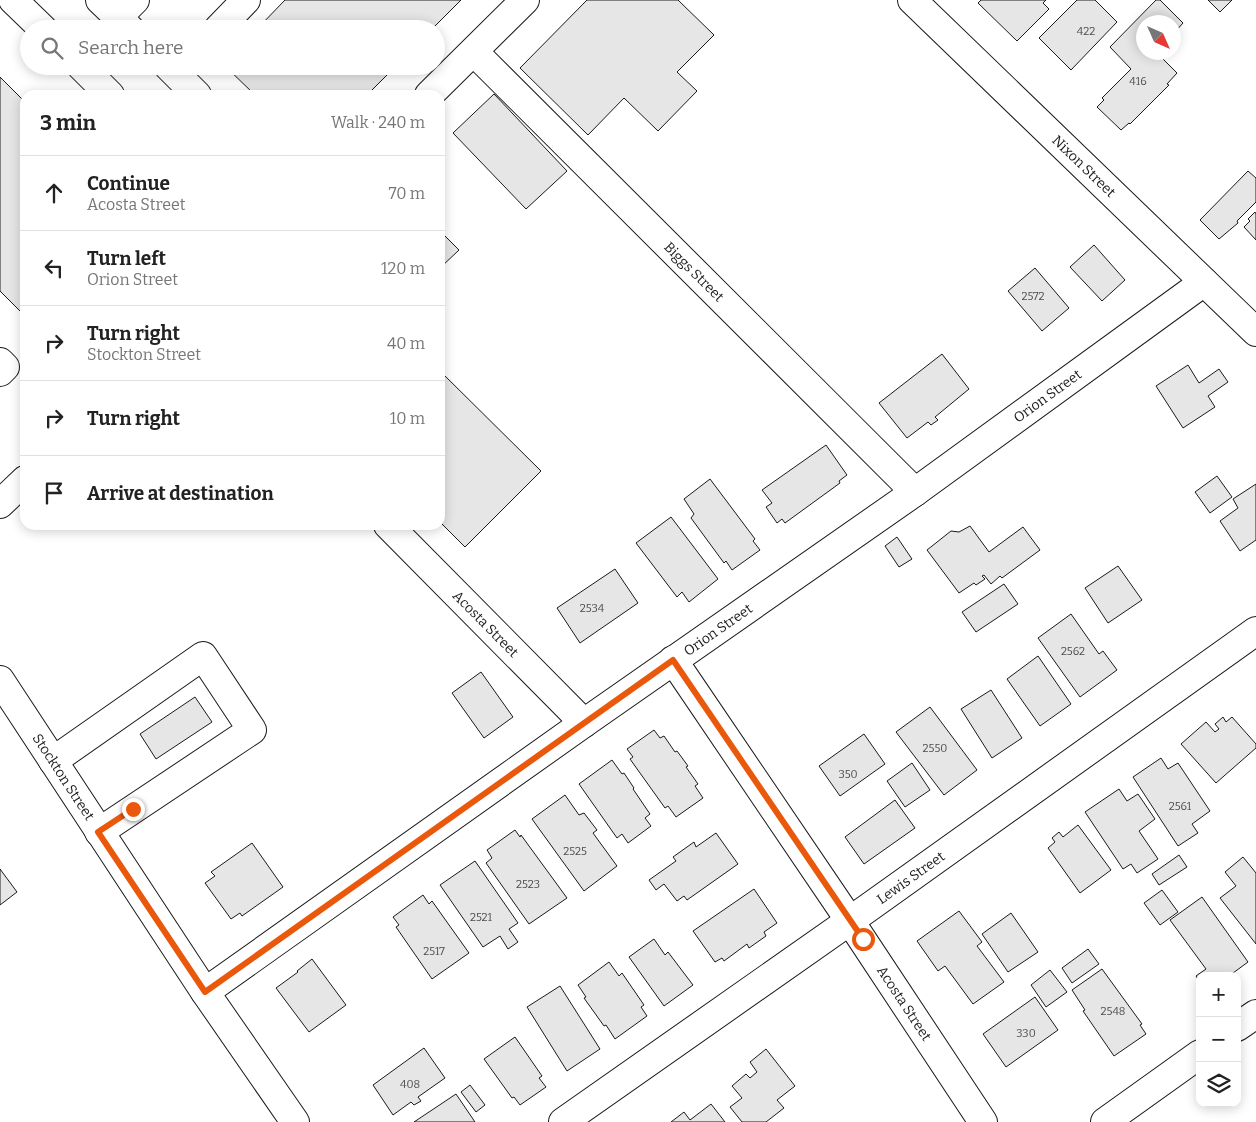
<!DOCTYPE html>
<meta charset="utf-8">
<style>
body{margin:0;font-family:Bitter,serif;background:#f6f6f6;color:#222}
.controls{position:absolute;right:15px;bottom:15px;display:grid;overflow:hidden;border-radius:10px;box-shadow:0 2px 12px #0003}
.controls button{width:45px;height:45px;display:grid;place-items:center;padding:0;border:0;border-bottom:1px solid #e0e0e0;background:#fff;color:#222;font:25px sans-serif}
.compass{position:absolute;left:1136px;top:15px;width:45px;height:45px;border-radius:50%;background:#fff;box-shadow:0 2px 12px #0003;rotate:135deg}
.stop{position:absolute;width:15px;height:15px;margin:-11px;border:4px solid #ea580c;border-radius:50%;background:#fff}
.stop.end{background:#ea580c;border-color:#fff;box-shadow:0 1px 5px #0008}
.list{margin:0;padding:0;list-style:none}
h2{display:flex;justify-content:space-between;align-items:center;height:65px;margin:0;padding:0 20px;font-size:21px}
h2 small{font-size:16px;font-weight:400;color:#767676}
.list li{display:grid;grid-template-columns:32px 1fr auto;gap:15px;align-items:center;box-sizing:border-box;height:75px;padding:0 20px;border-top:1px solid #e0e0e0}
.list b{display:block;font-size:19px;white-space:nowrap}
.list p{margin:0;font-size:16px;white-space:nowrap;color:#767676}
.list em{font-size:16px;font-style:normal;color:#767676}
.icon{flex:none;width:28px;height:28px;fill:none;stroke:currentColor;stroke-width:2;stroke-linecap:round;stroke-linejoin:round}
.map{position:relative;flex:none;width:1256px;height:1122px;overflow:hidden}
.search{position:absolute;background:#fff;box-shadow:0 2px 12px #0003;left:20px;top:20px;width:425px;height:55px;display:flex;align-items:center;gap:12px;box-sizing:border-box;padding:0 18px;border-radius:28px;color:#767676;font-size:19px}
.panel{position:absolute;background:#fff;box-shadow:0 2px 12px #0003;left:20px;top:90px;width:425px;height:440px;border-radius:15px}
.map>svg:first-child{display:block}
.building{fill:#e6e6e6;stroke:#1a1a1a}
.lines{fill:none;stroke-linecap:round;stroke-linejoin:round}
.minor-casing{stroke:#1a1a1a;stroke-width:30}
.major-casing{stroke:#1a1a1a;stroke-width:30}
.minor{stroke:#fff;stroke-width:28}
.major{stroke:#fff;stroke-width:28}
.route{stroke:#ea580c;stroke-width:6}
.labels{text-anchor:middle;stroke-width:4;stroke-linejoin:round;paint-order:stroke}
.number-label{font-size:11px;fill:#4d4d4d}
.street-label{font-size:14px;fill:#1a1a1a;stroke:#fff}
</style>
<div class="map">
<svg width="1256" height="1122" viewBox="0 0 1256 1122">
<rect width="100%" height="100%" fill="#fff"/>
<path class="building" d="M285 0H461L432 29H257Z
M587 0H678L714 35 677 72 697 91 658 131 624 98 588 135 520 68Z
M981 0H1046L1043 3 1049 9 1017 41 978 3Z
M1077 0H1095L1117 22 1071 70 1039 38Z
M1156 0H1160L1183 23 1174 33V22H1144V52H1156L1177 73 1167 84 1169 85 1130 124 1129 123 1121 130 1097 107 1104 100 1102 98 1131 69 1110 47Z
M1208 0H1232L1220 12Z
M225 66H396L367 95H255Z
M0 77 25 102V316L0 291Z
M494 94 567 171 526 209 453 133Z
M1248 171 1256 178V202L1237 221 1238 223 1219 239 1200 220Z
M1255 212 1256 214V240L1244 227 1250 221 1248 219Z
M440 231 459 250 440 268Z
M1094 245 1125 280 1102 301 1070 267Z
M1035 268 1069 308 1042 331 1008 291Z
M942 354 969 389 935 417 938 420 931 425 928 422 907 438 879 403Z
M1188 365 1199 383 1219 369 1228 382 1208 396 1215 407 1183 428 1156 386Z
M440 371 541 471 465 547 440 522Z
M826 445 847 475 839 481 840 483 785 523 782 519 777 523 766 507 772 503 762 490Z
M1217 476 1232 497 1210 513 1195 492Z
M710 479 755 539 753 541 760 550 732 570 726 561 724 563 691 518 694 514 684 499Z
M1256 484V540L1240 551 1220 521 1238 508 1233 499Z
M671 517 718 579 689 602 682 592 677 597 636 543Z
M970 526 989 552 1023 527 1040 550 1002 578 1000 576 991 584 984 575 982 576 985 579 976 585 974 583 959 593 927 550 951 531 959 532Z
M897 537 912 559 899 567 885 546Z
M1118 566 1142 600 1108 623 1085 588Z
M615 569 638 603 580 643 557 608Z
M1004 584 1018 604 976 632 962 612Z
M1071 614 1099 654 1103 651 1117 670 1080 697 1038 638Z
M1038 656 1071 704 1040 726 1007 679Z
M481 672 513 717 484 738 452 693Z
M991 690 1022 738 992 758 961 709Z
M195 697 212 722 156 759 140 734Z
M930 707 977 770 944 795 896 732Z
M1223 717 1226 722 1232 717 1256 744V748L1216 783 1181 744 1206 722 1215 732 1219 729 1215 724Z
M654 730 660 738 664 736 675 752 677 751 688 766 686 767 698 784 695 786 703 798 676 817 668 806 665 808 630 759 633 757 627 749Z
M864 734 885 764 840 796 819 766Z
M1161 758 1168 769 1178 763 1210 811 1192 824 1198 833 1178 846 1133 777Z
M612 760 622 774 624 773 634 788 633 789 650 814 645 818 651 826 628 843 622 834 617 838 579 784Z
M912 763 930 790 905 807 887 781Z
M1119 789 1127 801 1138 794 1155 819 1139 831 1158 859 1137 873 1131 864 1123 869 1085 812Z
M565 795 579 815 584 813 597 830 593 833 617 866 584 891 532 819Z
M895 800 915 828 864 864 845 837Z
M1078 825 1111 870 1080 893 1048 848 1055 842 1052 838 1059 832 1063 837Z
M515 830 520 837 521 835 567 898 529 924 486 863 492 858 487 850Z
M716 833 738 864 687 900 684 896 677 901 664 884 656 890 649 880 676 861 673 857 694 842 696 847Z
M252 843 283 887 242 916 240 913 231 919 205 883 215 876 211 872Z
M1179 855 1187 867 1159 885 1152 874Z
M1243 857 1256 873V944L1220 898 1236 886 1225 872Z
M475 861 518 923 509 929 518 942 508 949 500 936 483 947 440 885Z
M0 869 17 892 0 905Z
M754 889 777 923 764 932 766 936 749 948 747 944 724 961 722 958 715 962 693 931Z
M1162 890 1178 912 1160 925 1144 903Z
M423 895 429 904 432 901 469 953 432 979 396 927 399 925 393 917Z
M1202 897 1248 962 1229 976H1200V982L1196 976 1206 969 1170 920Z
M959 911 982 942 977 946 1004 982 973 1004 945 966 938 971 917 941Z
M1011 913 1038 952 1008 972 982 934Z
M654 939 665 955 668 952 693 985 664 1006 629 957Z
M1088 949 1099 964 1072 983 1062 968Z
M312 959 346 1005 309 1032 276 988 298 972 297 971Z
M609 962 619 976 622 973 644 1005 641 1007 647 1016 615 1039 606 1025 604 1026 584 998 586 997 578 985Z
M1102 969 1142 1024 1140 1025 1146 1034 1114 1056 1083 1011 1085 1010 1072 990Z
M1050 970 1067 992 1046 1007 1031 985Z
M560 986 600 1049 567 1071 527 1007Z
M1035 997 1058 1030 1006 1067 983 1034Z
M515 1037 542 1076 539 1078 546 1087 520 1105 514 1097 512 1098 484 1059Z
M424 1048 445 1078 418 1097 421 1101 414 1105 411 1102 393 1115 373 1085Z
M766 1049 795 1086 777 1100 784 1108 766 1122H742L730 1107 742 1098 732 1086 746 1074 750 1078 757 1072 750 1062Z
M470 1085 485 1105 476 1112 461 1092Z
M456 1094 475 1122H414Z
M711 1104 725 1122H671L684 1112 690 1120Z"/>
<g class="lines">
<g class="minor-casing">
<g id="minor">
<path d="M13 0 43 29"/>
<path d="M100 0 130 29"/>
<path id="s1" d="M912 0 1256 332"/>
<path d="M118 17 135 0"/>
<path d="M218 29 246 0"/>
<path id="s2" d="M474 52 915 492"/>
<path d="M81 66 110 95"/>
<path d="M168 66 197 95"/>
<path d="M0 362 5 367 0 372"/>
<path id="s3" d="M388 525 584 723"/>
<path id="s4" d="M673 660 850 921 983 1122"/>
<path d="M53 761 203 656 252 730 99 832"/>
<path id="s5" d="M205 992 584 723 915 492 1204 282"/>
<path d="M1237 1027 1256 1014"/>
<path id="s6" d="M563 1122 868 908 1256 631"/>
<path d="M1105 1122 1200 1054"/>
</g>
</g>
<g class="major-casing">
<g id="major">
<path d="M429 95 525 0"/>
<path d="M0 504 25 480"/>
<path id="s7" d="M0 680 205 992 295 1122"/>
</g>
</g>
<use href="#minor" class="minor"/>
<use href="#major" class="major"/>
</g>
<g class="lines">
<path class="route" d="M133 809 98 832 205 992 673 660 863 939"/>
</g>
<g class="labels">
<g class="number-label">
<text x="1086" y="35">422</text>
<text x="1138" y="85">416</text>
<text x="1033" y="300">2572</text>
<text x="592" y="612">2534</text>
<text x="1073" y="655">2562</text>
<text x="935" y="752">2550</text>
<text x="848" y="778">350</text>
<text x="1180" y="810">2561</text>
<text x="575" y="855">2525</text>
<text x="528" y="888">2523</text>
<text x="481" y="921">2521</text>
<text x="434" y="955">2517</text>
<text x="1113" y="1015">2548</text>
<text x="1026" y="1037">330</text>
<text x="410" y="1088">408</text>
</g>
<g class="street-label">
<text dy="5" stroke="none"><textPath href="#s1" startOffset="239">Nixon Street</textPath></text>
<text dy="5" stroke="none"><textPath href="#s2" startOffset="311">Biggs Street</textPath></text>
<text dy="5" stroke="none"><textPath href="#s5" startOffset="1032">Orion Street</textPath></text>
<text dy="5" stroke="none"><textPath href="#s3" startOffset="139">Acosta Street</textPath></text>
<text dy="5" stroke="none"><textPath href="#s5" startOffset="628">Orion Street</textPath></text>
<text dy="5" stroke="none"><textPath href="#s7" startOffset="116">Stockton Street</textPath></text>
<text dy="5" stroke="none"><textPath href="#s6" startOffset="425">Lewis Street</textPath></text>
<text dy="5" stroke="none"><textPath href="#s4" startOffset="414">Acosta Street</textPath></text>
</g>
</g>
</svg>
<div class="controls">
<button>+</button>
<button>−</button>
<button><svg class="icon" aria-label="layers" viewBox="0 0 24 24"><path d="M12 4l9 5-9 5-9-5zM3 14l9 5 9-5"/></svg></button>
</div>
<svg class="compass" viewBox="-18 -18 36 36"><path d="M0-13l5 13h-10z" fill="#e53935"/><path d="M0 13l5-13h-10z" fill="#767676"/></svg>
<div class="stop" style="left:863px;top:939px"></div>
<div class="stop end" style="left:133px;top:809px"></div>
<div class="search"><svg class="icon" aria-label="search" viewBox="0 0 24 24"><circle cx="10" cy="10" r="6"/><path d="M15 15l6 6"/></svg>Search here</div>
<section class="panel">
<h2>3 min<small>Walk · 240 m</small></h2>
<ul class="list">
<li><svg class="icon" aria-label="ahead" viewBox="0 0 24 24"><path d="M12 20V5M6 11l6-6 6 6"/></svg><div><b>Continue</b><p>Acosta Street</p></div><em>70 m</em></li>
<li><svg class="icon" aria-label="left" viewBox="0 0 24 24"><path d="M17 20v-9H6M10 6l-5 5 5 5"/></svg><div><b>Turn left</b><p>Orion Street</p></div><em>120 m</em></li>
<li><svg class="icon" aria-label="right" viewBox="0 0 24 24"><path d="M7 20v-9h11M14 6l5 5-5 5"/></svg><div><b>Turn right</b><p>Stockton Street</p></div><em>40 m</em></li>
<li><svg class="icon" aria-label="right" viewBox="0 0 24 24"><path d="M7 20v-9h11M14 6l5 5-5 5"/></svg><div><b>Turn right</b></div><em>10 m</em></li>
<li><svg class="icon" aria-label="arrive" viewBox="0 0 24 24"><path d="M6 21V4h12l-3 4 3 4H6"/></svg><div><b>Arrive at destination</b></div></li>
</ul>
</section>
</div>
